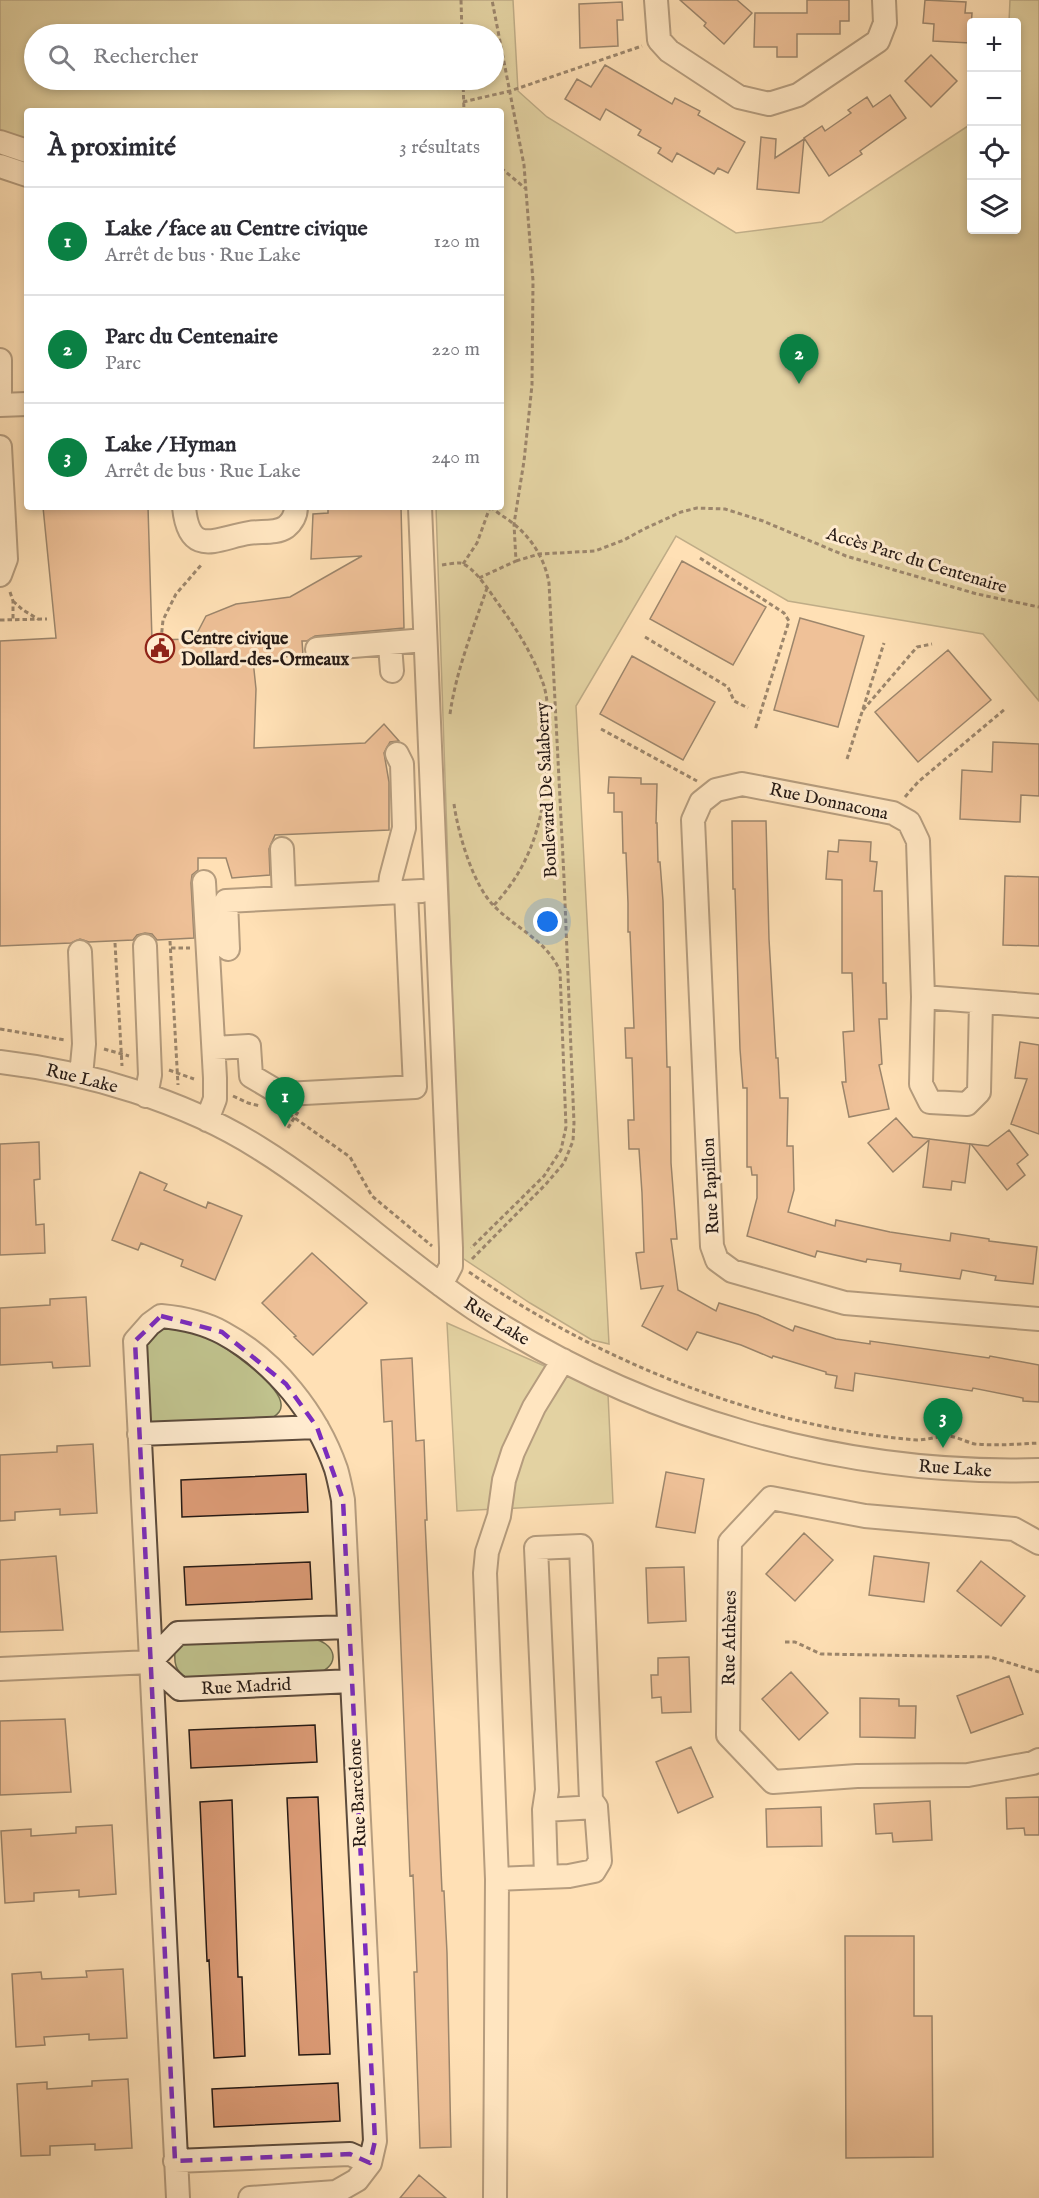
<!DOCTYPE html>
<html lang="fr">
<meta charset="utf-8">
<style>
body{margin:0;font-family:"IM FELL English",serif;background:#f7f7f7;color:#2b2b33}
.controls{position:absolute;right:18px;top:18px;display:grid;overflow:hidden;border-radius:6px;box-shadow:0 3px 9px #0003}
.controls button{width:54px;height:54px;display:grid;place-items:center;padding:0;border:0;border-bottom:2px solid #e1e1e2;background:#fff;color:#2b2b33;font:30px sans-serif}
.you{position:absolute;left:548px;top:922px;width:21px;height:21px;margin:-15px;border:4px solid #fff;border-radius:50%;background:#1a73e8;box-shadow:0 0 0 9px #1a73e833}
.badge{display:grid;place-items:center;width:39px;height:39px;border-radius:50%;background:#0b8043;color:#fff;font-size:20px;font-weight:700}
.pin{position:absolute;translate:-50% -50px;filter:drop-shadow(0 2px 3px #0008)}
.pin::after{content:'';position:absolute;top:32px;width:21px;height:18px;background:inherit;clip-path:polygon(0 0,100% 0,50% 100%)}
.list{margin:0;padding:0;list-style:none}
h2{display:flex;justify-content:space-between;align-items:center;height:78px;margin:0;padding:0 24px;font-size:26px}
h2 small{font-size:20px;font-weight:400;color:#7c7c81}
.list li{display:grid;grid-template-columns:39px 1fr auto;gap:18px;align-items:center;box-sizing:border-box;height:108px;padding:0 24px;border-top:2px solid #e1e1e2}
.list b{display:block;font-size:22px;white-space:nowrap}
.list p{margin:0;font-size:20px;white-space:nowrap;color:#7c7c81}
.list em{font-size:20px;font-style:normal;color:#7c7c81}
.icon{flex:none;width:33px;height:33px;fill:none;stroke:currentColor;stroke-width:2;stroke-linecap:round;stroke-linejoin:round}
.map{position:relative;flex:none;width:1039px;height:2198px;overflow:hidden}
.search{position:absolute;background:#fff;box-shadow:0 3px 9px #0003;left:24px;top:24px;width:480px;height:66px;display:flex;align-items:center;gap:15px;box-sizing:border-box;padding:0 21px;border-radius:33px;color:#7c7c81;font-size:22px}
.panel{position:absolute;background:#fff;box-shadow:0 3px 9px #0003;left:24px;top:108px;width:480px;height:402px;border-radius:6px}
.map>svg:first-child{display:block}
.green{fill:#c0c28d;stroke:#726e50;stroke-width:1.5;fill-rule:evenodd}
.building{fill:#dc9b76;stroke:#251914;stroke-width:1.5}
.lines{fill:none;stroke-linecap:round;stroke-linejoin:round}
.minor-casing{stroke:#5c4b3c;stroke-width:26}
.path{stroke:#251914;stroke-width:3;stroke-dasharray:4.5 3;stroke-linecap:butt}
.minor{stroke:#ffebcf;stroke-width:22}
.marked{fill:none;stroke:#7b2cbf;stroke-width:4.5;stroke-dasharray:12 8;stroke-linejoin:round}
.labels{text-anchor:middle;stroke-width:6;stroke-linejoin:round;paint-order:stroke}
.street-label{font-size:18px;fill:#251914;stroke:#ffebcf}
.poi-label{font-size:18px;font-weight:bold;fill:#251914;stroke:#ffebcf;text-anchor:start}
</style>
<div class="map">
<svg width="1039" height="2198" viewBox="0 0 1039 2198">
<rect width="100%" height="100%" fill="#ffe0b5"/>
<filter id="stains"><feTurbulence type="fractalNoise" baseFrequency=".00333" numOctaves="4"/><feColorMatrix values="0 0 0 0 .2 0 0 0 0 .09 0 0 0 0 .02 0 0 0 .5 -.17"/></filter>
<radialGradient id="worn" r=".72"><stop offset=".6" stop-color="#630" stop-opacity="0"/><stop offset="1" stop-color="#630" stop-opacity=".3"/></radialGradient>
<path class="green" d="M0 0H513L518 91 547 117 736 233 822 222 971 124 972 230H1016V22H1009L1010 0H1039V701L983 634 788 601 676 536 576 706 609 1344 592 1340 530 1303 461 1257 436 507H501V111H27V141L0 133ZM34 34H494V80H34Z
M447 1323 608 1394 613 1503 457 1511Z
M167 1326C181 1329 195 1331 207 1337 225 1346 280 1385 281 1404 282 1412 276 1415 271 1419L159 1427 151 1422 147 1413 144 1349C149 1338 156 1332 167 1326Z
M313 1639C333 1642 342 1662 321 1672L187 1678C175 1671 174 1663 175 1650L181 1644Z"/>
<path class="building" d="M680 0H737L752 13 724 44 704 26 706 23Z
M807 0H849V21H840V34H797V57H777V47H754L755 13H807Z
M925 0 966 2 965 13H972L970 43 933 41 934 24 923 23Z
M622 2 623 20H617L618 46 580 48 579 4Z
M931 55 957 81 931 107 905 81Z
M605 65 672 104 675 98 700 111 698 115 745 142 728 173 718 168 714 174 677 153 672 162 658 153 661 148 638 135 641 130 606 109 600 120 565 99 577 79 591 87Z
M890 95 906 118 860 151 862 154 829 176 804 138 822 126 825 131 851 113 848 110 867 97 873 107Z
M761 137 776 139 775 158 804 139 799 193 757 189Z
M43 507H148L152 640 194 639 206 616 236 604 290 597 362 556 311 559 313 514 328 513V507H401L404 628 315 636 307 641H302L303 655 253 660 256 689 254 748 365 743 384 724 399 741 390 742 384 753 389 782V830L275 835 269 849 270 875 232 878 226 858H198V870L192 875 191 883 194 938 157 940 152 934 145 933 137 935 133 940 89 942 80 939 71 943 0 946V641L56 638Z
M682 561 766 607 733 665 650 619Z
M800 618 864 636 838 727 774 710Z
M948 650 991 700 918 762 875 712Z
M632 656 715 702 683 760 600 714Z
M993 742 1039 744V796L1021 795 1020 822 960 819 962 770 992 772Z
M609 777 641 778V784H657L656 823H657L658 862H660L663 901 667 1067H670L671 1163 677 1239H671L678 1290 716 1311 719 1303 758 1315 793 1331 795 1326 836 1339 870 1344V1341L989 1358 990 1356 1039 1365V1402L1023 1401V1398L973 1388 972 1391 855 1373 853 1391 835 1388 837 1376 826 1374V1372L773 1356 772 1358 741 1345 697 1332 687 1350 642 1326 663 1286 641 1289 636 1253 644 1252 642 1193 639 1149H629L628 1120H634L632 1058H626L625 1028H634L630 932H628V903L626 853H623L622 812H614V793H608Z
M732 821H766L769 939 776 1058H778L780 1098H788L787 1146H793L794 1190 788 1212 835 1226 836 1220 890 1232 950 1241 951 1233 989 1239V1241L1037 1247 1033 1284 995 1280 996 1276 962 1270 960 1279 900 1271 901 1264 867 1259 866 1262 817 1251 815 1257 747 1236 757 1198V1175H752L751 1167H747V1088H743L740 1049 735 889H733Z
M839 840 871 842 870 861 877 862 874 891H882L883 983H886L887 1019H879L882 1064 879 1065 889 1109 849 1117 842 1082H846L843 1032 854 1031 852 973H842V880L826 879 828 851 838 852Z
M1005 876 1039 877V946L1003 945Z
M1020 1042 1039 1045V1134L1011 1124 1027 1079 1015 1078Z
M896 1118 913 1137 970 1144 965 1183 952 1181 951 1190 923 1187 929 1140 893 1172 868 1143Z
M1009 1130 1028 1155 1017 1164 1025 1175 1007 1190 971 1144 988 1146Z
M39 1142 40 1179 34 1180 36 1225 44 1224 45 1253 0 1255V1144Z
M140 1172 167 1184 164 1190 206 1208 208 1202 242 1216 215 1280 181 1266 183 1260 141 1243 138 1250 112 1240Z
M312 1253 367 1303 313 1355 294 1337 296 1336 262 1303Z
M86 1297 90 1366 53 1368 52 1362 0 1365V1308L50 1305V1299Z
M412 1358 416 1441 424 1440 427 1520H425L442 1891H444L447 1953 451 2147 420 2148 414 1972H417L413 1875 410 1876 392 1421 384 1422 381 1360Z
M93 1444 97 1513 60 1515V1509L15 1512V1520L0 1521V1455L57 1452V1446Z
M666 1472 704 1479 695 1533 656 1527Z
M306 1474 308 1512 182 1517 181 1480Z
M804 1533 833 1560 795 1601 766 1574Z
M56 1556 63 1630 0 1632V1560Z
M874 1556 929 1563 924 1602 869 1595Z
M981 1561 1025 1596 1001 1626 957 1591Z
M310 1562 312 1599 186 1605 184 1567Z
M684 1567 686 1621 648 1623 646 1568Z
M689 1657 691 1712 662 1713 661 1697 652 1698 651 1675H658V1658Z
M791 1672 828 1713 799 1740 762 1699Z
M1009 1676 1023 1714 971 1733 957 1696Z
M860 1698 899 1699V1706H916L915 1738 860 1737Z
M65 1719 71 1792 0 1795V1721Z
M315 1725 317 1762 191 1768 189 1730Z
M691 1747 713 1797 678 1813 656 1762Z
M318 1797 330 2054 299 2055 287 1798Z
M1039 1797V1835H1025L1024 1828 1007 1829 1006 1798Z
M232 1800 238 1977H242L245 2056 214 2058 209 1960 207 1961 200 1802Z
M930 1801 932 1840 893 1842 892 1833 876 1834 874 1804Z
M821 1807 822 1846 767 1847 766 1809Z
M112 1825 116 1894 79 1897V1890L34 1893V1901L5 1903 1 1831 31 1829V1836L76 1833V1827Z
M845 1936H914V2016H932L933 2157 846 2158Z
M123 1969 127 2038 89 2040V2034L44 2037 45 2045 16 2047 12 1974 41 1972 42 1979 87 1977 86 1971Z
M128 2079 132 2148 95 2150V2144L50 2146V2155L21 2156 17 2084 47 2082V2089L92 2086V2081Z
M338 2083 340 2121 214 2127 212 2089Z
M419 2175 446 2198H400Z"/>
<g class="lines">
<g class="minor-casing">
<path id="minor" d="M656 0 659 40 669 51 739 97 769 104 798 95 878 41 885 23 884 0
M0 142 27 151
M0 166 27 175
M0 360V392
M0 405 27 404
M0 447 6 559 0 575
M184 507C189 559 217 538 249 533 261 531 276 534 286 527 292 522 296 515 296 507
M420 507 451 1248V1266L441 1285
M390 645 392 671
M317 649 425 640
M282 849 284 898
M204 882 215 1078V1099L207 1120
M389 893 391 877 404 828 402 764 397 754
M145 946 150 1075 146 1096
M228 949 226 901 422 891
M80 952 84 1044 81 1076
M923 997 921 1084 930 1102 967 1104 979 1092 981 1002
M1039 1006 923 997 918 841 909 822 893 813 742 784 716 790 701 802 693 820 712 1246 717 1260 732 1271 845 1303 1039 1319
M214 1048 249 1046 251 1076 278 1092 286 1094 415 1087 406 892
M0 1062C87 1072 185 1101 259 1148 335 1195 400 1259 475 1309 641 1418 841 1476 1039 1470
M139 1434 317 1427
M1039 1543 1014 1529 865 1516 771 1498 730 1542 728 1735 773 1782 857 1776 968 1775 1033 1763 1039 1760
M150 1662 180 1689 352 1681
M0 1669 150 1662 178 1633 349 1627
M544 1810 547 1790 536 1548 581 1546 591 1800 596 1807
M497 1879 569 1876 594 1871 600 1861 596 1807 544 1810 546 1877
M175 2161 350 2154 370 2163
M178 2198 135 1341 150 1324 161 1316C182 1318 205 1323 223 1333 275 1361 317 1414 336 1469 339 1479 341 1490 343 1500L375 2141 370 2163 357 2180 336 2192 250 2198
M495 2198 497 1879 485 1573 487 1552 499 1516 504 1480 513 1452 534 1407 563 1360"/>
</g>
<path class="path" d="M461 0 462 34
M463 80 464 111
M463 102 510 91 642 46
M501 168 525 188
M700 558 784 613 789 621 755 730
M516 561 539 554 595 551 624 540 644 529 681 512 697 508 725 509 763 521 846 556 977 594 1039 607
M463 564 477 543 490 507
M442 565C448 564 455 563 460 563 473 565 490 592 497 602 516 628 534 656 544 686 549 704 548 723 548 741 547 803 538 859 493 906
M479 578 516 561 514 524 524 461 532 385 533 281 524 165 492 0
M10 592 13 601V620
M13 601 23 610 38 619
M0 620 47 619
M645 637 728 687 734 701 748 708
M161 640 163 620 176 594 202 564
M863 710 917 647 932 644
M450 714C456 671 473 629 487 588
M601 729 697 781
M847 759 884 643
M905 797 918 782 1005 709
M454 804C458 833 473 886 495 907 517 929 547 941 560 971L566 1127 561 1150 544 1176 471 1248
M170 941 178 1085
M115 943 122 1066
M171 948H190
M0 1029 65 1040
M104 1049 129 1056
M169 1070 194 1079
M233 1096 248 1103 260 1106
M289 1114 350 1157 372 1196 432 1246
M288 1128 298 1112
M472 1259 546 1184 564 1163 573 1141 574 1123 564 878 549 583C545 560 533 540 515 525 507 518 498 514 491 507
M469 1272C600 1361 758 1427 917 1440 928 1440 938 1436 949 1436 958 1437 966 1442 975 1444 996 1446 1018 1444 1039 1443
M785 1642H795L821 1654 990 1657 1039 1672"/>
<use href="#minor" class="minor"/>
</g>
<path d="M0 0H1039V2198H0ZM161 1316 222 1332 286 1384 317 1427 343 1500 375 2141 370 2163 350 2154 175 2161 135 1341Z" fill="#ffe0b5" fill-opacity=".55" fill-rule="evenodd"/>
<path class="marked" d="M161 1316 222 1332 286 1384 317 1427 343 1500 375 2141 370 2163 350 2154 175 2161 135 1341Z"/>
<defs>
<g id="civic-ring" transform="scale(1.5)"><circle r="9.5" fill="#ffebcf" stroke="#8f2418" stroke-width="1.5"/><path d="M-.6-6.5H3V-4.5H.6V-3L4-1V1h2V6H-6V1h2V-1L-.6-3ZM-1.2 2.5V6h2.4V2.5Z" fill="#8f2418"/></g>
</defs>
<g fill-rule="evenodd">
<use href="#civic-ring" x="160" y="648"/>
</g>
<g class="labels">
<g class="street-label">
<text transform="translate(917 560) rotate(17)" y="6">Accès Parc du Centenaire</text>
<text transform="translate(546 790) rotate(-93)" y="6">Boulevard De Salaberry</text>
<text transform="translate(829 801) rotate(12)" y="6">Rue Donnacona</text>
<text transform="translate(82 1078) rotate(14)" y="6">Rue Lake</text>
<text transform="translate(710 1186) rotate(-93)" y="6">Rue Papillon</text>
<text transform="translate(497 1321) rotate(32)" y="6">Rue Lake</text>
<text transform="translate(955 1468) rotate(4)" y="6">Rue Lake</text>
<text transform="translate(729 1638) rotate(-89)" y="6">Rue Athènes</text>
<text transform="translate(246 1686) rotate(-3)" y="6">Rue Madrid</text>
<text transform="translate(357 1793) rotate(-93)" y="6">Rue Barcelone</text>
</g>
<g class="poi-label">
<text x="181" y="644">Centre civique<tspan x="181" dy="21">Dollard-des-Ormeaux</tspan></text>
</g>
</g>
<rect width="100%" height="100%" filter="url(#stains)"/>
<rect width="100%" height="100%" fill="url(#worn)"/>
</svg>
<div class="controls">
<button>+</button>
<button>−</button>
<button><svg class="icon" aria-label="locate" viewBox="0 0 24 24"><circle cx="12" cy="12" r="6"/><path d="M12 2v4M12 18v4M2 12h4M18 12h4"/></svg></button>
<button><svg class="icon" aria-label="layers" viewBox="0 0 24 24"><path d="M12 4l9 5-9 5-9-5zM3 14l9 5 9-5"/></svg></button>
</div>
<div class="you"></div>
<div class="pin badge" style="left:285px;top:1127px">1</div>
<div class="pin badge" style="left:799px;top:384px">2</div>
<div class="pin badge" style="left:943px;top:1448px">3</div>
<div class="search"><svg class="icon" aria-label="search" viewBox="0 0 24 24"><circle cx="10" cy="10" r="6"/><path d="M15 15l6 6"/></svg>Rechercher</div>
<section class="panel">
<h2>À proximité<small>3 résultats</small></h2>
<ul class="list">
<li><span class="badge">1</span><div><b>Lake / face au Centre civique</b><p>Arrêt de bus · Rue Lake</p></div><em>120 m</em></li>
<li><span class="badge">2</span><div><b>Parc du Centenaire</b><p>Parc</p></div><em>220 m</em></li>
<li><span class="badge">3</span><div><b>Lake / Hyman</b><p>Arrêt de bus · Rue Lake</p></div><em>240 m</em></li>
</ul>
</section>
</div>
